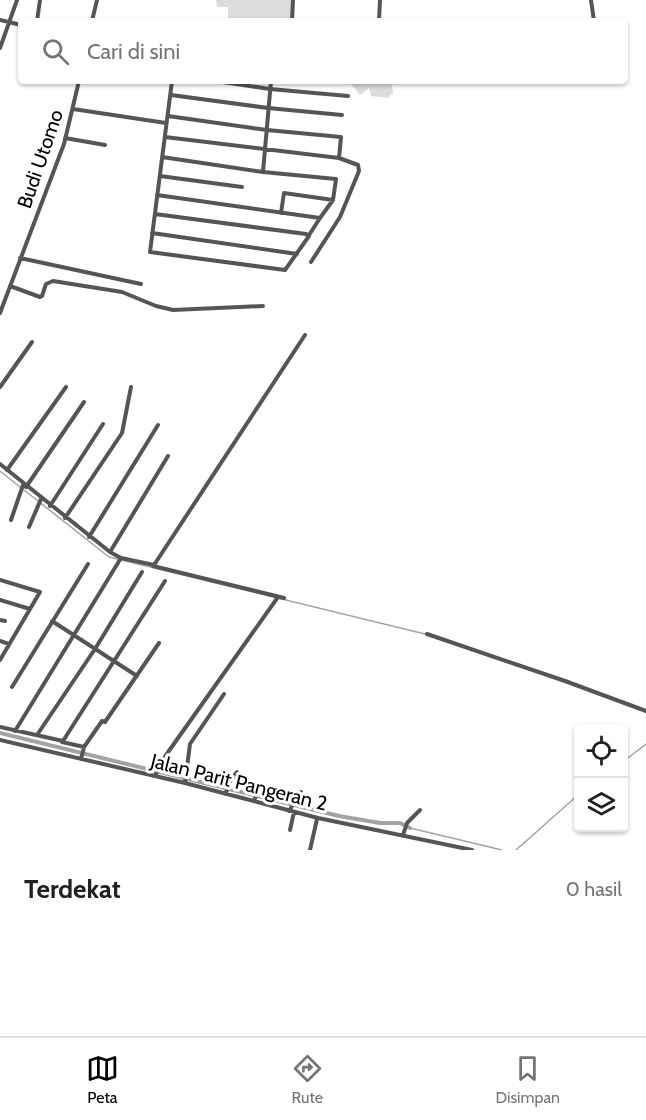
<!DOCTYPE html>
<html lang="id">
<style>
body{margin:0;font-family:Cabin,sans-serif;background:#f2f2f2;color:#202124}
.controls{position:absolute;right:18px;bottom:18px;display:grid;overflow:hidden;border-radius:6px;box-shadow:0 2px 4px #0004}
.controls button{width:54px;height:54px;display:grid;place-items:center;padding:0;border:0;border-bottom:2px solid #e0e0e0;background:#fff;color:#202124;font:30px sans-serif}
.list{margin:0;padding:0;list-style:none}
h2{display:flex;justify-content:space-between;align-items:center;height:78px;margin:0;padding:0 24px;font-size:26px}
h2 small{font-size:20px;font-weight:400;color:#757577}
.icon{flex:none;width:33px;height:33px;fill:none;stroke:currentColor;stroke-width:2;stroke-linecap:round;stroke-linejoin:round}
.map{position:relative;flex:none;width:646px;height:850px;overflow:hidden}
.search{position:absolute;background:#fff;box-shadow:0 2px 4px #0004;left:18px;right:18px;top:18px;height:66px;display:flex;align-items:center;gap:15px;box-sizing:border-box;padding:0 21px;border-radius:6px;color:#757577;font-size:22px}
.sheet{height:186px;background:#fff}
nav{display:flex;justify-content:space-around;align-items:center;box-sizing:border-box;height:84px;border-top:2px solid #e0e0e0;background:#fff;font-size:16px;color:#757577}
nav a{display:grid;justify-items:center;gap:3px}
nav .on{color:#000}
.map>svg:first-child{display:block}
.green{fill:#dcdcdc}
.lines{fill:none;stroke-linecap:round;stroke-linejoin:round}
.stream{stroke:#a3a3a3;stroke-width:1.5}
.canal{stroke:#a3a3a3;stroke-width:4}
.minor{stroke:#555;stroke-width:4}
.labels{text-anchor:middle;stroke-width:6;stroke-linejoin:round;paint-order:stroke}
.street-label{font-size:20px;fill:#000;stroke:#fff}
</style>
<div class="map">
<svg width="646" height="850" viewBox="0 0 646 850">
<rect width="100%" height="100%" fill="#fff"/>
<path class="green" d="M216 0H291V21H228V7H217Z
M351 81H396L392 85 393 93 388 98 371 96 369 88 360 95 350 83Z"/>
<g class="lines">
<path class="stream" d="M0 471 20 487
M24 490 109 557 425 634
M624 761 646 744
M410 828 502 850
M516 850 578 795"/>
<path class="canal" d="M0 733 339 816 380 823H400L410 828"/>
<path class="minor" d="M591 0 594 21
M0 20 21 25
M37 21 40 0
M92 21 97 0
M292 21 293 0
M379 21 380 0
M0 48 17 0
M216 81 270 89 348 96
M271 81 263 172 336 179 333 200
M171 95 268 108 342 115
M73 109 166 123
M168 116 267 130 341 137 339 158
M165 137 339 158 358 165 359 171 340 217 311 262
M65 138 105 145
M162 157 263 172
M160 176 242 187
M157 195 320 218 309 235
M281 213 284 193 333 200 320 218
M155 214 306 234 309 236 285 270 150 252 172 81
M152 233 297 254
M20 258 141 284
M10 286 40 297 42 296 46 284 53 281 122 292 156 306 173 310 263 306
M0 313 64 144 79 81
M0 387 32 342
M0 464 110 552 121 558 154 565 305 335
M7 470 66 387
M26 487 84 402
M50 506 103 424
M65 518 122 433 131 387
M11 520 23 485
M29 527 41 499
M89 537 158 425
M110 552 168 456
M153 566 284 598
M0 580 40 592 0 660
M0 600 30 609
M0 620 5 621
M52 621 137 676
M427 634 565 681 646 711
M0 641 9 644
M12 687 88 564
M0 727 63 741 165 581
M15 731 121 558
M37 735 95 649 142 572
M0 740 185 783 318 818 472 850
M62 742 84 747 102 721 105 722 159 643
M81 759 84 747
M155 776 166 755 278 597
M185 783 190 744 224 694
M226 794 228 784 237 772
M254 801 259 788
M272 806 276 793
M289 811 301 792
M290 830 294 812
M403 835 407 823 420 810
M310 850 317 819"/>
</g>
<g class="labels">
<g class="street-label">
<text transform="translate(40 159) rotate(-71)" y="7">Budi Utomo</text>
<text transform="translate(239 782) rotate(14)" y="7">Jalan Parit Pangeran 2</text>
</g>
</g>
</svg>
<div class="controls">
<button><svg class="icon" aria-label="locate" viewBox="0 0 24 24"><circle cx="12" cy="12" r="6"/><path d="M12 2v4M12 18v4M2 12h4M18 12h4"/></svg></button>
<button><svg class="icon" aria-label="layers" viewBox="0 0 24 24"><path d="M12 4l9 5-9 5-9-5zM3 14l9 5 9-5"/></svg></button>
</div>
<div class="search"><svg class="icon" aria-label="search" viewBox="0 0 24 24"><circle cx="10" cy="10" r="6"/><path d="M15 15l6 6"/></svg>Cari di sini</div>
</div>
<section class="sheet">
<h2>Terdekat<small>0 hasil</small></h2>
<ul class="list">
</ul>
</section>
<nav>
<a class="on"><svg class="icon" aria-label="map" viewBox="0 0 24 24"><path d="M3 6l6-2 6 2 6-2v14l-6 2-6-2-6 2zM9 4v14M15 6v14"/></svg>Peta</a>
<a><svg class="icon" aria-label="directions" viewBox="0 0 24 24"><path d="M12 3l9 9-9 9-9-9zM9 14v-3h6M13 9l2 2-2 2"/></svg>Rute</a>
<a><svg class="icon" aria-label="saved" viewBox="0 0 24 24"><path d="M7 4h10v16l-5-4-5 4z"/></svg>Disimpan</a>
</nav>
